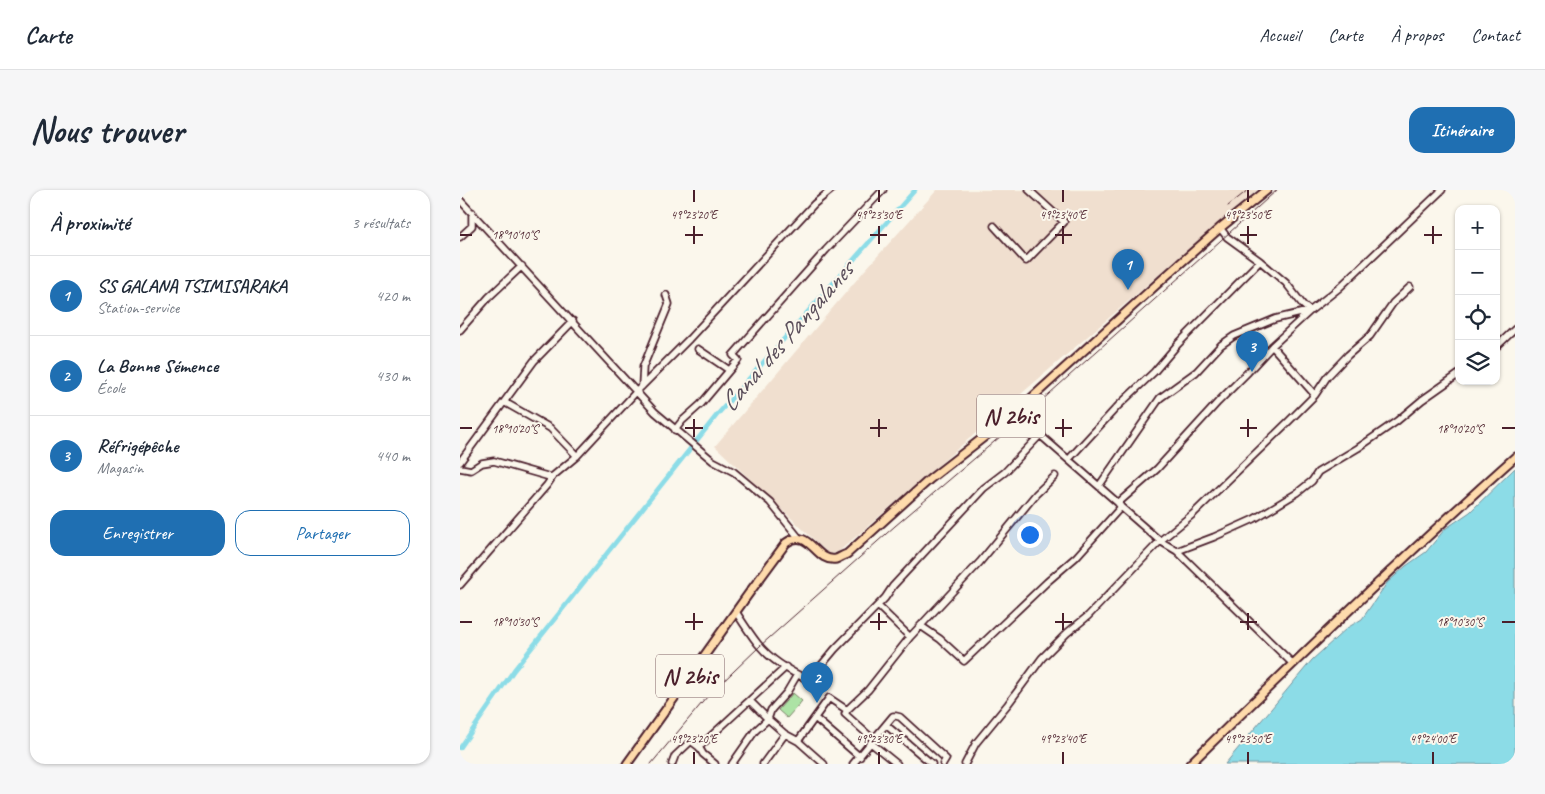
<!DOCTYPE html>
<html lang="fr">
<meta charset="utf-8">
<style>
body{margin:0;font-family:Caveat,sans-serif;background:#f6f6f7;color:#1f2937}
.controls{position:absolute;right:15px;top:15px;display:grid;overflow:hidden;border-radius:10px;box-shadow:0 1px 4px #0004}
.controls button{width:45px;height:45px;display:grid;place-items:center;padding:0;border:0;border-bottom:1px solid #e0e1e3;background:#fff;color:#1f2937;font:25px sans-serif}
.you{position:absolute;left:569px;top:344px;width:18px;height:18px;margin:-12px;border:4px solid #fff;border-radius:50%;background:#1a73e8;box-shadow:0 0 0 8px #1a73e833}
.badge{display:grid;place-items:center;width:32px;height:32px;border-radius:50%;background:#1f6fb2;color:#fff;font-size:16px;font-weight:700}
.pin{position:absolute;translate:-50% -41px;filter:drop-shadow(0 1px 2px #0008)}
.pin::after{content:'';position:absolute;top:26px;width:18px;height:15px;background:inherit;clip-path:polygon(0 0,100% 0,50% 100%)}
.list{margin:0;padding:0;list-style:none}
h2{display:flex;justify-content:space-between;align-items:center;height:65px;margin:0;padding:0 20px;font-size:21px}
h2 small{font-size:16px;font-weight:400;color:#747a83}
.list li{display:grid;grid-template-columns:32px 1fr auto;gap:15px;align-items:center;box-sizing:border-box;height:80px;padding:0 20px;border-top:1px solid #e0e1e3}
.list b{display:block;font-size:19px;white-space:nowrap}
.list p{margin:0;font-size:16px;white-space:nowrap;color:#747a83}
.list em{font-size:16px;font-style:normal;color:#747a83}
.actions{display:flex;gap:10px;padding:15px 20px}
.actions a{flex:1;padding:11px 0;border:1px solid #1f6fb2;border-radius:15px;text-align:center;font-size:18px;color:#1f6fb2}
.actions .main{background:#1f6fb2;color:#fff}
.icon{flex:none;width:28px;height:28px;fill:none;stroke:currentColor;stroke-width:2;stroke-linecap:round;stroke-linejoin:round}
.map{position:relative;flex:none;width:1055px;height:574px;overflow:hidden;border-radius:15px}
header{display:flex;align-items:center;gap:30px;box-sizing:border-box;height:70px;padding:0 25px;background:#fff;border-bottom:1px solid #e0e1e3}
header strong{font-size:24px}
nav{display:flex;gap:28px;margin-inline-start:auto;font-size:18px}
.intro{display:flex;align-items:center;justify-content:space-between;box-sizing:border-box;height:120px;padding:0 30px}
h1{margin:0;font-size:35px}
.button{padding:12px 22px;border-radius:15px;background:#1f6fb2;color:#fff;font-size:18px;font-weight:700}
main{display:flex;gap:30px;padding:0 30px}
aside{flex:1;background:#fff;border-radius:15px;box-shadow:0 1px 4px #0004}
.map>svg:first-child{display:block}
.built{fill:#f0dfcf}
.green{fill:#ade3a5;stroke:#7c8168}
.water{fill:#8cdce7;stroke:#72909c}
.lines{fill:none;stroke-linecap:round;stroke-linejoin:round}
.canal{stroke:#8cdce7;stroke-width:4.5}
.minor-casing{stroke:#4a1f2b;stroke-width:9}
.major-casing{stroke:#4a1f2b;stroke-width:11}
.minor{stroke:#fbf7ec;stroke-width:5.5}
.major{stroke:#fedbac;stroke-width:7}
.rail{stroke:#4a1f2b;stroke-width:1}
.ticks{fill:none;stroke:#4a1f2b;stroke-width:2}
.labels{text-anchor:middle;stroke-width:4;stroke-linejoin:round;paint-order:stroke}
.shield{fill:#fbf7ec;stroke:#7f6065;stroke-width:1}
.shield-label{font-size:24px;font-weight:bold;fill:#4a1f2b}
.water-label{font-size:26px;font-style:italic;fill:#5a4e5a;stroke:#fbf7ec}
.ticks-label{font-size:12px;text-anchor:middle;fill:#4a1f2b;stroke:#fbf7ec;stroke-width:4;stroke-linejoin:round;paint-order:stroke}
</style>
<header>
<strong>Carte</strong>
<nav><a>Accueil</a><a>Carte</a><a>À propos</a><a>Contact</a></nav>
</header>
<div class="intro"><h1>Nous trouver</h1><a class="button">Itinéraire</a></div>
<main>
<aside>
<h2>À proximité<small>3 résultats</small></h2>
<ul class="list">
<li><span class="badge">1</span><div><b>SS GALANA TSIMISARAKA</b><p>Station-service</p></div><em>420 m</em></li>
<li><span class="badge">2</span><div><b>La Bonne Sémence</b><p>École</p></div><em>430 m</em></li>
<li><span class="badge">3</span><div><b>Réfrigépêche</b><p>Magasin</p></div><em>440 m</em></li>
</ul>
<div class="actions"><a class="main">Enregistrer</a><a>Partager</a></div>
</aside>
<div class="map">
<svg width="1055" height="574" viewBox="0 0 1055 574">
<rect width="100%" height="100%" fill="#fbf7ec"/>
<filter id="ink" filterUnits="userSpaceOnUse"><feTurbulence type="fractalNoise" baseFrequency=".02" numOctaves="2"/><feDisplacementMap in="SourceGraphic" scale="10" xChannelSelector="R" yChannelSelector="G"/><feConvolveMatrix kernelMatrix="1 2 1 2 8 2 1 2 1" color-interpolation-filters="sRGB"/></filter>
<g filter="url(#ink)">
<path class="built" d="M477 0H797L378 362 369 364 255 256 405 80Z"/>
<path class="green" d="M333 503 342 511 327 528 318 520Z"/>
<path class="water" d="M1055 278V574H765L852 470 887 438 902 429 927 393 946 376 966 362 985 339 1010 322Z"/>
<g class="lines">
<path class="canal" d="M0 558 54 480 257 225 455 0"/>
<g class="minor-casing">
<path id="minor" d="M0 10 195 222 253 271 274 282 310 312 339 348
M534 36 566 71 604 32 569 0
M760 38 767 47 800 71 826 93 843 115 850 121
M0 47 12 36V22
M0 140 29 107 62 76
M812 156 855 205
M1036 157 1055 139
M238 159 269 180
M182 196 183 177 209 114 206 105
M44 212 90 238 117 266
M555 223 658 313 697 279 758 212 788 182 812 156 850 121 879 98 982 0
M215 240 222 231 241 214 278 170 273 165 366 60 423 0
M609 269 658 216 694 182 718 154 800 71
M0 272 74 171 113 131
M0 278 11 280 22 273 34 271 90 287 93 286
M639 296 700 208 736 182 761 155 774 146 815 129 849 121
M658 313 661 317 700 351 733 324 829 231 855 205 867 187 888 165 910 146 933 113 950 97
M717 361 833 474
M0 395 87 295 93 286 117 266 177 201 229 149 354 14 371 0
M418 416 450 447
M276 422C283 433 290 444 298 454 311 470 331 482 349 490L375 459 425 408 433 396 524 298 545 282 580 245
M461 436 480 449 504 471 587 392 616 367 661 317
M337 485 327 502 311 520 308 529 325 544 338 551 364 574
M355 528 400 567
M426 535 472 574
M414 550 385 524 387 520 408 500 450 447 520 372 576 304 595 286
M338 551 369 508 387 520
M411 553 437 574
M212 574 215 566 231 551 239 557
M255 574 243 564 239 557 326 477
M272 574 295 541 308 529 290 511
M303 574 325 544
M393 574 433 526H436L440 527 486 569 483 574
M505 574 516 553 548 514 582 468 607 443 628 426 700 351 717 361 754 347 794 329 837 303 852 291 858 282 898 258 937 231 962 210 999 184"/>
</g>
<g class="major-casing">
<path id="major" d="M167 574 292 399 326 353C350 336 355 373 376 369 379 368 383 365 387 364L470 289 555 223 706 86 760 38 807 0
M730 574C836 470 944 366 1055 267"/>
</g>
<use href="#minor" class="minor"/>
<use href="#major" class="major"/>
<path class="rail" d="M768 16 788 0
M191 574 247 507 300 456 435 336 561 229 817 0"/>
</g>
</g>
<path class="ticks" d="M234 0V12M419 0V12M603 0V12M788 0V12M234 36V54M419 36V54M603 36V54M788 36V54M973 36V54M0 45H12M225 45H243M410 45H427M595 45H612M780 45H797M964 45H982M234 229V247M419 229V247M603 229V247M788 229V247M0 238H12M225 238H243M410 238H427M595 238H612M780 238H797M1042 238H1055M234 423V440M419 423V440M603 423V440M788 423V440M0 432H12M225 432H243M410 432H427M595 432H612M780 432H797M1042 432H1055M234 562V574M419 562V574M603 562V574M788 562V574M973 562V574"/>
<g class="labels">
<g class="shield">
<rect x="517" y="204.5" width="68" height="43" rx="4"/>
<rect x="196" y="464.5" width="68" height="43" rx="4"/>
</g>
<g class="shield-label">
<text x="551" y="234">N 2bis</text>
<text x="230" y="494">N 2bis</text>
</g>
<g class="water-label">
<text transform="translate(326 146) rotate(-49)" y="9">Canal des Pangalanes</text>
</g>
</g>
<g class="ticks-label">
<text x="234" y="29">49°23'20"E</text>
<text x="419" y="29">49°23'30"E</text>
<text x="603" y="29">49°23'40"E</text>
<text x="788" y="29">49°23'50"E</text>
<text x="55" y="49">18°10'10"S</text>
<text x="55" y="243">18°10'20"S</text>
<text x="1000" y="243">18°10'20"S</text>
<text x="55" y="436">18°10'30"S</text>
<text x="1000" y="436">18°10'30"S</text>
<text x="234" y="553">49°23'20"E</text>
<text x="419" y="553">49°23'30"E</text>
<text x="603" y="553">49°23'40"E</text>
<text x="788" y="553">49°23'50"E</text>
<text x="973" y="553">49°24'00"E</text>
</g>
</svg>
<div class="controls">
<button>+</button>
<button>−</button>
<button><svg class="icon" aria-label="locate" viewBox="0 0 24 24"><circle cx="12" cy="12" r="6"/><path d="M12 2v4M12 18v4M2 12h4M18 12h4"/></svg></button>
<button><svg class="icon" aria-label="layers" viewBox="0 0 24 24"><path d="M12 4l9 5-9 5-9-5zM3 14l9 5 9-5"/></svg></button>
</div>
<div class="you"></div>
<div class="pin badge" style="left:668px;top:100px">1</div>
<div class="pin badge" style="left:357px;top:513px">2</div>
<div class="pin badge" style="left:792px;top:182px">3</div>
</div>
</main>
